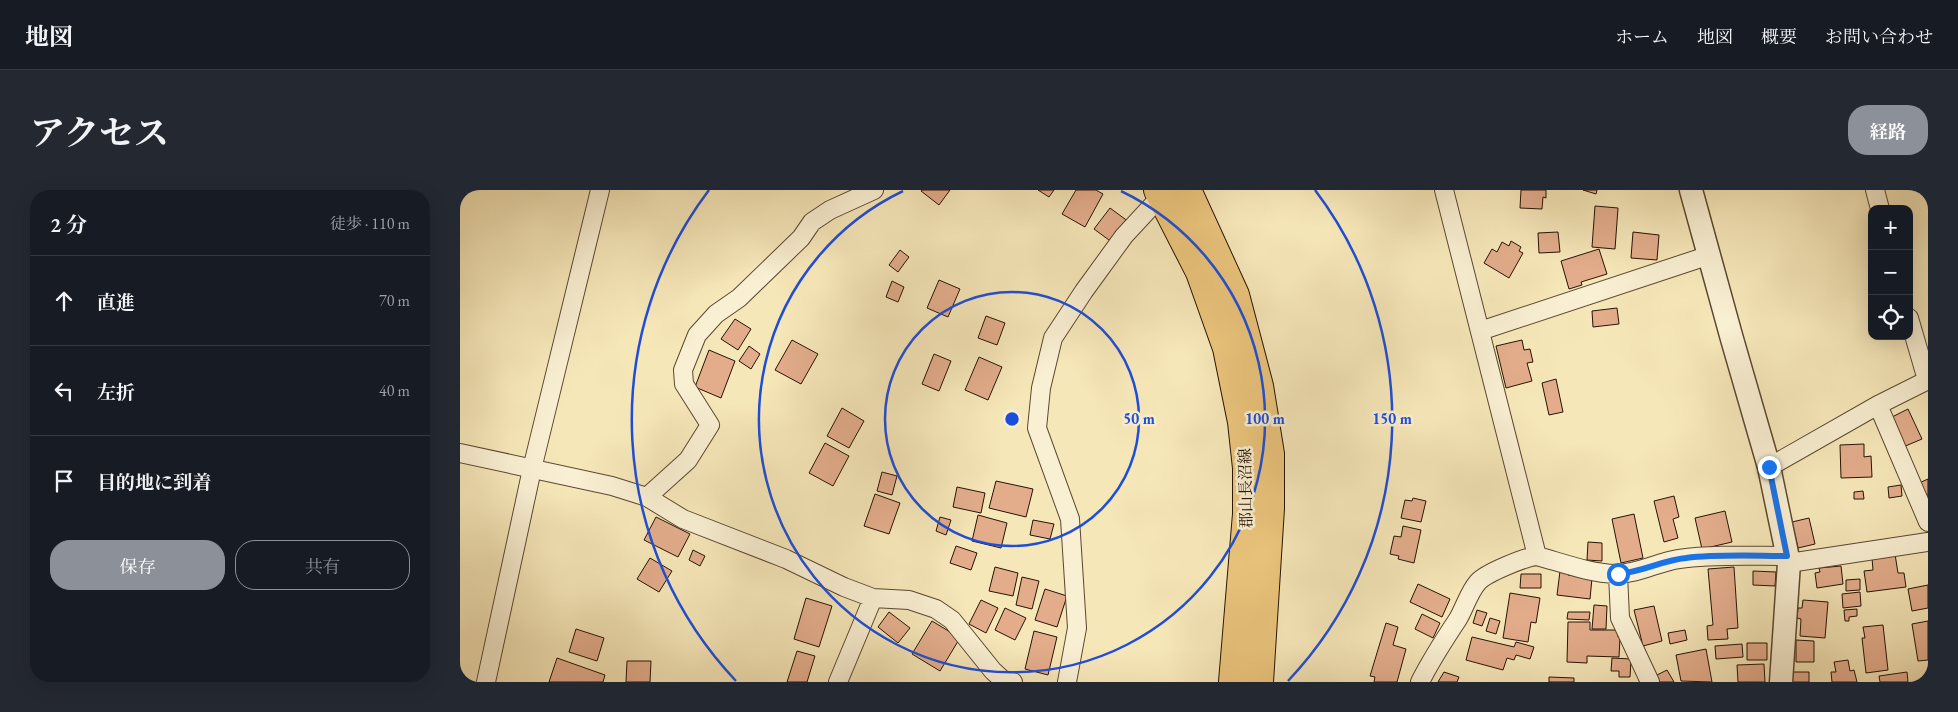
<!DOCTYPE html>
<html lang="ja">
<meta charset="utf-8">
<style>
body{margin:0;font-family:"EB Garamond","Noto Serif JP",serif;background:#242831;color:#f1f3f6}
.controls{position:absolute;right:15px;top:15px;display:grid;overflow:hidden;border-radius:10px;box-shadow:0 5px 20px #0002}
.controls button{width:45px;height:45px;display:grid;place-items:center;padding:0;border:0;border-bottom:1px solid #363941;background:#171b24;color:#f1f3f6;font:25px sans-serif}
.stop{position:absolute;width:15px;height:15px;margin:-11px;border:4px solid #1a73e8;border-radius:50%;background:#fff}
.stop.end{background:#1a73e8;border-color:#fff;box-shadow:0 1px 5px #0008}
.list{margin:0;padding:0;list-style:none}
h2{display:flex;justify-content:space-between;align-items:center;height:65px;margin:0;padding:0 20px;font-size:21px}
h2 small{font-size:16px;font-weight:400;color:#9ea1a6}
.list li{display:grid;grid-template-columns:32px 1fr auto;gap:15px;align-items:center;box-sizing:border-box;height:90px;padding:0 20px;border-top:1px solid #363941}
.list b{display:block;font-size:19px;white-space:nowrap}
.list em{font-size:16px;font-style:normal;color:#9ea1a6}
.actions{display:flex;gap:10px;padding:15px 20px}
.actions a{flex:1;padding:11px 0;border:1px solid #8c9099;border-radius:20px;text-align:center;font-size:18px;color:#8c9099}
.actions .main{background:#8c9099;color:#fff}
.icon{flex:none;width:28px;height:28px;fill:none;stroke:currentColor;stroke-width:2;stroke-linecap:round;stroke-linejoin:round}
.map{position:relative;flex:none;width:1468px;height:492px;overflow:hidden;border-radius:20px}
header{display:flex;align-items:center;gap:30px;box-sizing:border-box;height:70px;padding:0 25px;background:#171b24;border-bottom:1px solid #363941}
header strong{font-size:24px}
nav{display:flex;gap:28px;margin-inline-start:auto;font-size:18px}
.intro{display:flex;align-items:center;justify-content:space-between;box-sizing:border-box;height:120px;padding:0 30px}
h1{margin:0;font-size:35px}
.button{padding:12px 22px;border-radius:20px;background:#8c9099;color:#fff;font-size:18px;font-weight:700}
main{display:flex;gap:30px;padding:0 30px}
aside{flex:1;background:#171b24;border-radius:20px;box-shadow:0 5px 20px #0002}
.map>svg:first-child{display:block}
.building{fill:#e3ad8c;stroke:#261302}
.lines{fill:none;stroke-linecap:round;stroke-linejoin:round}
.minor-casing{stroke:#5a4830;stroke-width:20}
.tertiary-casing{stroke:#5a4830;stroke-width:25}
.primary-casing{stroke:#261302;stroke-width:30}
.minor{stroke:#f9efd2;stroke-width:18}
.tertiary{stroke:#f9efd2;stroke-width:22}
.primary{stroke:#ebc47c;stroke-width:28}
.route{stroke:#1a73e8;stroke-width:6}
.ring{fill:none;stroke:#1d4ed8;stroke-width:2.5}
.labels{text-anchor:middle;stroke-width:5;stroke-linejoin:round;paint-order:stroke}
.street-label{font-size:16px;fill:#261302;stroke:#f9efd2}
.centre{fill:#1d4ed8;stroke:#f9efd2;stroke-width:2.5}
.ring-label{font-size:15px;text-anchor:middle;font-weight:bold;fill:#1d4ed8;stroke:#f9efd2;stroke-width:5;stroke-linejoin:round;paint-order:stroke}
</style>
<header>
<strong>地図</strong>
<nav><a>ホーム</a><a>地図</a><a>概要</a><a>お問い合わせ</a></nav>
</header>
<div class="intro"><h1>アクセス</h1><a class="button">経路</a></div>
<main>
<aside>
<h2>2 分<small>徒歩 · 110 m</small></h2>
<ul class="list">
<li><svg class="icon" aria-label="ahead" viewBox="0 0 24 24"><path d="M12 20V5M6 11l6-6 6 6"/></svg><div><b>直進</b></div><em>70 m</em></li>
<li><svg class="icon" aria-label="left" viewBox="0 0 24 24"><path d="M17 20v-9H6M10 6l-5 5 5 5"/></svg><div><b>左折</b></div><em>40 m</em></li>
<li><svg class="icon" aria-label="arrive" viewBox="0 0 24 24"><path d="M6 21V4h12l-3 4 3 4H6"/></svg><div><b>目的地に到着</b></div></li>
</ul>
<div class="actions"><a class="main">保存</a><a>共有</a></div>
</aside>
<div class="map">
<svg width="1468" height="492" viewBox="0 0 1468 492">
<rect width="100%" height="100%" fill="#f6e7b9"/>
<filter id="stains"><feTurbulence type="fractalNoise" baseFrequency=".004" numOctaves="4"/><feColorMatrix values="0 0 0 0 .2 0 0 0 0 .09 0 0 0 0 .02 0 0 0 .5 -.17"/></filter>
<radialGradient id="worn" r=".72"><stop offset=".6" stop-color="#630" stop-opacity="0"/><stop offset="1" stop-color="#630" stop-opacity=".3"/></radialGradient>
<path class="building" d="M462 0H490L479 15 461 1Z
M578 0H594L589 7Z
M616 0H636L643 4 625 37 602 24Z
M1061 0H1086V8L1083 7 1082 19 1060 18Z
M1123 0H1137L1136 4Z
M1135 16 1158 18 1155 59 1132 57Z
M650 18 669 32 653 53 634 39Z
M1098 42 1100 62 1079 63 1078 43Z
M1173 42 1199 45 1197 70 1171 68Z
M1051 51 1061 57 1059 61 1063 63 1049 88 1024 73 1032 59 1037 62 1042 52 1049 56Z
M1139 59 1147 84 1121 92 1122 95 1109 99 1101 71Z
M440 60 449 67 438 82 429 75Z
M479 90 500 99 488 127 467 118Z
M432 91 444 97 438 112 426 107Z
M1157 118 1159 134 1133 137 1132 121Z
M526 126 545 133 537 155 518 148Z
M275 129 291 139 278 160 261 149Z
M332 150 358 164 341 194 315 180Z
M1062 150 1064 160 1070 159 1073 172 1067 173 1072 191 1046 198 1036 156Z
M289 156 300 164 291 179 279 171Z
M249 160 275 171 261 208 235 197Z
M474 164 491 171 479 201 462 194Z
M519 167 542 177 528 210 505 200Z
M1096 189 1103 222 1089 225 1082 193Z
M382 218 404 231 389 258 367 246Z
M1448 219 1462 249 1443 257 1430 228Z
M365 253 389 266 373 296 349 283Z
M1404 254V267L1411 266 1412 287 1381 288 1380 255Z
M422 282 437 286 432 305 417 301Z
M1468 289V305L1463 307 1457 294Z
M536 291 573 299 566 327 529 318Z
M1441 295 1442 306 1429 308 1428 297Z
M497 297 525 303 521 323 493 317Z
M1403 301 1404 309H1394V302Z
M415 304 440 313 429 344 404 336Z
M1214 306 1219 327 1213 329 1218 348 1204 352 1194 311Z
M953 308 966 311 961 332 941 328 945 310 952 311Z
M1265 321 1272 352 1242 359 1235 328Z
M1174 324 1183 368 1161 373 1152 329Z
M518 325 547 333 541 358 512 351Z
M196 327 230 344 218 367 184 350Z
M480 327 491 330 486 345 476 341Z
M1349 328 1355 354 1338 358 1332 332Z
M573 330 594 334 590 349 570 345Z
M943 336 961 340 954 373 938 369 939 366 930 364 934 346 941 347Z
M1128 352 1142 353V371L1127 370Z
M496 356 517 363 511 380 490 373Z
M233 360 245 366 240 376 229 370Z
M1435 364 1438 383H1444L1446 397 1407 402 1404 381 1413 380 1412 368Z
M190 368 212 381 199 402 177 389Z
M1381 376 1383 394 1357 398 1355 383 1360 382 1359 378Z
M535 377 558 383 553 406 529 401Z
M1274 377 1278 438 1267 439 1268 449 1248 450 1247 436 1253 435 1248 379Z
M1100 381 1108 382V385L1132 388 1130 409 1097 405Z
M1293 381 1316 382 1315 396 1293 395Z
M1061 384H1081V398H1060Z
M562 387 579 391 572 419 556 415Z
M1400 389V400L1386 401V390Z
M958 394 990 409 982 427 950 412Z
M1468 395V418L1452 421 1448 399Z
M585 399 607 406 597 437 575 430Z
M1400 402 1401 416 1383 418 1382 404Z
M1050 403 1080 408 1076 433 1071 432 1068 452 1043 448Z
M346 408 372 416 359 457 334 449Z
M521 410 538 418 526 443 509 434Z
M1343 410 1368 412 1365 448 1340 446 1341 429 1337 428 1338 418H1342Z
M1134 415 1147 416 1146 439H1132Z
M1194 416 1202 451 1183 456 1174 420Z
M545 418 566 428 555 450 535 440Z
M1397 419V426L1389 427V431H1385L1384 420Z
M1017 420 1027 423 1022 436 1013 433Z
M429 422 450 438 438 453 418 437Z
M1108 422H1130L1129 430 1107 429Z
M962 424 980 433 973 448 955 439Z
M1030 428 1040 431 1036 444 1026 441Z
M472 431 500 448 480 481 452 464Z
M1468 431V470L1458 471 1452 434Z
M1108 432H1130V440H1158V447H1160L1159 467 1127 466V473L1107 472Z
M926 433 938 437 933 455 946 459 937 492H914L915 487 910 486Z
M1423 435 1428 480 1406 483 1402 448H1405L1403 437Z
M116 439 144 448 137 471 109 462Z
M1225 440 1227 450 1210 454 1208 443Z
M574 441 597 447 588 485 565 479Z
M1012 447 1054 457 1056 452 1074 457 1070 469 1056 465 1054 470 1047 468 1043 480 1006 470Z
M1336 450 1354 451V472H1336Z
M1287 453H1307V470H1287Z
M1282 454 1283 467 1256 469 1255 456Z
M1246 459 1252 492 1221 491 1216 465Z
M337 461 355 466 347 492H327Z
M97 468 145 485 143 492H89Z
M1152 468 1171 469 1170 487H1159V481H1151Z
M1388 470 1390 481 1394 480 1397 492H1372L1371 482H1376L1374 472Z
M167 471H191L190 492H166Z
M1304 474 1305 492H1278L1277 475Z
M1207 480 1214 492H1198L1195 486Z
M984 482 999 487 997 492H978Z
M1331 482H1349V492H1331Z
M1447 482 1448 492H1420L1419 486Z
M1089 487 1114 488V492H1089Z"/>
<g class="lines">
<g class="minor-casing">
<path id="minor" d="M984 0 1077 366
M1415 0 1420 19
M1449 128 1467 190
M1020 141 1250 65
M1418 215 1468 332
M0 263 152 296 187 307 223 329 326 369 384 397 413 408 449 410 476 419 492 430 533 481 544 491 553 492
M1309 277 1418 215 1468 190
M187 307 228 270 250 235 224 194 223 180 237 145 256 124 279 108 341 48 352 32 370 20 414 0
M1329 373 1468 352
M1158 384 1160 428 1190 492
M26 492 72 279 140 0
M378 492 413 408
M607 492 617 438 610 329 577 238 581 198 593 148 624 101 664 46 702 5 708 2
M960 492C971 470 984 450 998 429 1005 417 1009 402 1018 392 1026 383 1065 367 1077 366 1103 373 1129 383 1156 384 1178 384 1198 372 1219 369 1254 364 1292 366 1327 366"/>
</g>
<g class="tertiary-casing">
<path id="tertiary" d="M1231 0 1272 149 1309 277 1329 373 1321 492"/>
</g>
<g class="primary-casing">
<path id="primary" d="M698 0 740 82 767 158 782 232 787 278V324L773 492
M727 0 775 105 799 196 810 264V318L799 492"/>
</g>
<use href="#minor" class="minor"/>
<use href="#tertiary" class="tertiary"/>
<use href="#primary" class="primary"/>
</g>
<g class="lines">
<path class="route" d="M1158 384C1182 382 1203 370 1226 368 1259 364 1294 366 1327 366L1309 277"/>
</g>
<g class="ring">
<circle cx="552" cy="229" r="127"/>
<path d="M661 1A253 253 0 1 1 443 1"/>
<path d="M276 491A380 380 0 0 1 249 0M855 0A380 380 0 0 1 828 491"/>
</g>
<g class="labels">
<g class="street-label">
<text transform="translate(785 298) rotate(-91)" y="6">郡山長沼線</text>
</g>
</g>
<circle cx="552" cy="229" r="8" class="centre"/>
<g class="ring-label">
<text x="679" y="234">50 m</text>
<text x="805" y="234">100 m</text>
<text x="932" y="234">150 m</text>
</g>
<rect width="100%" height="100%" filter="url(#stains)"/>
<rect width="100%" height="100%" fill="url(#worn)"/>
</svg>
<div class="controls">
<button>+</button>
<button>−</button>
<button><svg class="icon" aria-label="locate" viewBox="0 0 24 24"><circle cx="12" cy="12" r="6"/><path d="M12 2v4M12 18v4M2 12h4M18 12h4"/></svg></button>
</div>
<div class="stop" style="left:1158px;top:384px"></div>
<div class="stop end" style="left:1309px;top:277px"></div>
</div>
</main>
